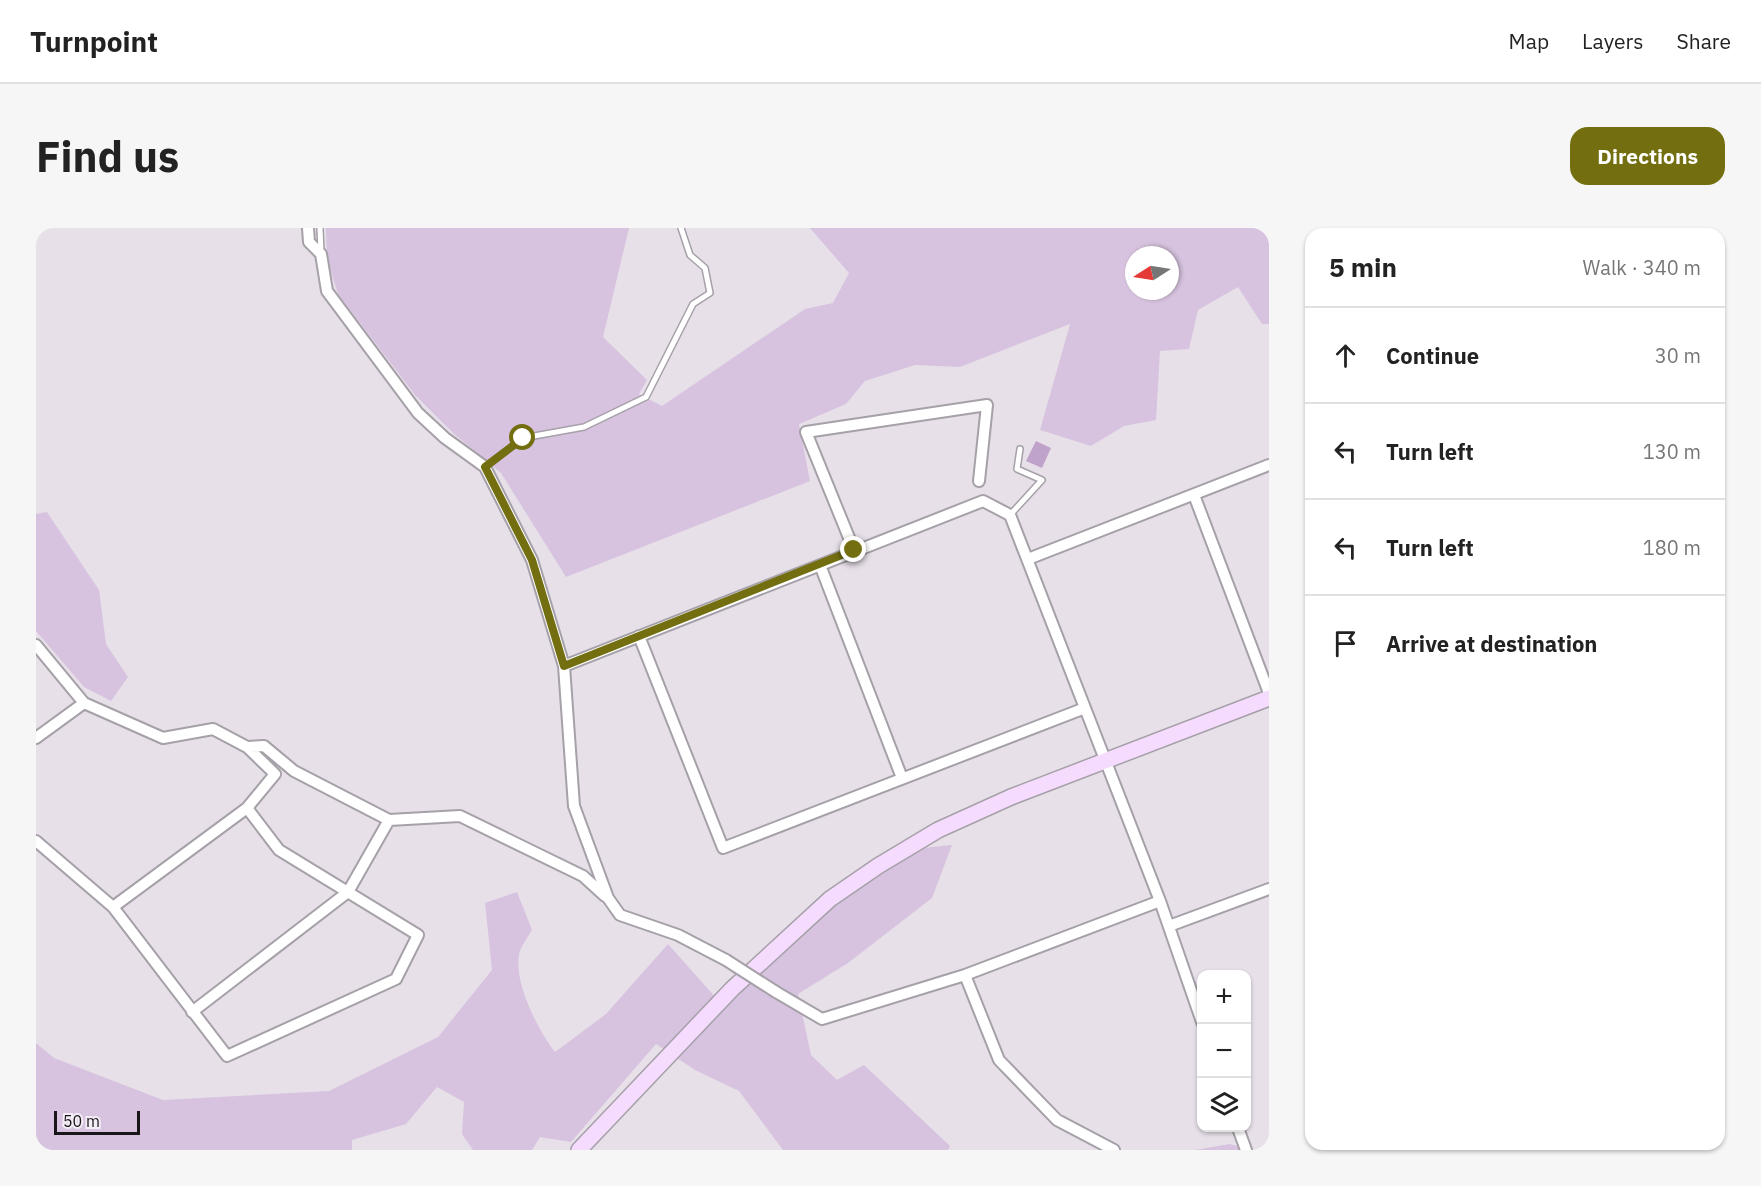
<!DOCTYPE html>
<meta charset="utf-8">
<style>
body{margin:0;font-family:"IBM Plex Sans",sans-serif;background:#f6f6f6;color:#222}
.controls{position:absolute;right:18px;bottom:18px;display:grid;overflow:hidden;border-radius:12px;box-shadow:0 2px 4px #0004}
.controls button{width:54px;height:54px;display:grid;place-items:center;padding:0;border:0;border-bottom:2px solid #e0e0e0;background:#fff;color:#222;font:30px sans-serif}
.compass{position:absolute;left:1089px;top:18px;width:54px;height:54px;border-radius:50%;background:#fff;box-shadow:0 2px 4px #0004;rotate:258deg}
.scale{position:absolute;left:18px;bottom:15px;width:86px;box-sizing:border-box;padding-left:6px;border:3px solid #181619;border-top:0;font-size:16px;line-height:21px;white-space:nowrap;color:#181619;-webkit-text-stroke:4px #f4edf7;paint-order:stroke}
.stop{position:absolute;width:18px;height:18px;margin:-14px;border:4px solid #736f10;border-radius:50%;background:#fff}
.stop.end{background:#736f10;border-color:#fff;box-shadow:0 2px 6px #0008}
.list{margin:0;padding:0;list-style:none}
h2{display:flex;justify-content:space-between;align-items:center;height:78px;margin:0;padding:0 24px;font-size:26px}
h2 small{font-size:20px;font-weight:400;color:#767676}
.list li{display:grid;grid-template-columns:39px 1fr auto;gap:18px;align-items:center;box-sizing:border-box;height:96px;padding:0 24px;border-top:2px solid #e0e0e0}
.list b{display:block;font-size:22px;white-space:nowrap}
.list em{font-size:20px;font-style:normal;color:#767676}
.icon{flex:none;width:33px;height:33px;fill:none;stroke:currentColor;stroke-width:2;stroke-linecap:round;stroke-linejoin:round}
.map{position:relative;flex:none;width:1233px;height:922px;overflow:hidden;border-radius:18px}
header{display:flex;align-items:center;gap:36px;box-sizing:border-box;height:84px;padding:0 30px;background:#fff;border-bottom:2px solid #e0e0e0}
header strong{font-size:28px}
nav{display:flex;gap:33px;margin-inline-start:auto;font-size:21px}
.intro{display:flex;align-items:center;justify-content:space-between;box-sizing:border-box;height:144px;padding:0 36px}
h1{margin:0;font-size:42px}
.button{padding:15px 27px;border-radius:18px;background:#736f10;color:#fff;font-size:21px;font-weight:700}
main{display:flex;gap:36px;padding:0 36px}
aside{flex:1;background:#fff;border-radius:18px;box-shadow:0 2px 4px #0004}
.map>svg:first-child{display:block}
.green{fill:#d7c3df;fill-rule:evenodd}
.water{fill:#c0a3cb}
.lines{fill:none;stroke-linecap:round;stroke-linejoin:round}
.lane-casing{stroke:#a6a0a8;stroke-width:8}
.street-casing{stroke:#a6a0a8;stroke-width:14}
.secondary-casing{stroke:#a6a0a8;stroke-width:18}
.lane{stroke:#fff;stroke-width:5}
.street{stroke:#fff;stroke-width:10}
.secondary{stroke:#f5dcfe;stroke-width:15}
.street-bridge-casing{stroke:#a6a0a8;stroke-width:14;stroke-linecap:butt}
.street-bridge{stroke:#fff;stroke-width:10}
.route{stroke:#736f10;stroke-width:8}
</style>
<header>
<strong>Turnpoint</strong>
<nav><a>Map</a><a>Layers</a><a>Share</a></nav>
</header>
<div class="intro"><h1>Find us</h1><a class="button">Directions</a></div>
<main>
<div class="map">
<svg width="1233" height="922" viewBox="0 0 1233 922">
<rect width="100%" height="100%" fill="#e7e0e9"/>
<path class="green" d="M290 0H593L567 109 611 152 603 166 626 178 769 81 797 75 813 45 774 0H1233V96H1226L1202 59 1162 82 1153 121 1124 123 1120 192 1088 198 1055 218 1004 202 1034 96 924 139 879 137 829 153 810 176 763 196 774 253 530 349 465 245 417 205 379 167 302 66 291 31ZM1098 27H1134V63H1098Z
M11 284 63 362 70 416 92 449 75 473 48 459 0 403V286Z
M916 617 896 670 812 735 762 766 775 827 801 852 828 837 914 918 912 922H747L703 863 659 842 620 816 535 914 504 909 496 922H437L426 906 428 874 401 859 370 896 316 912V922H0V815L18 830 127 872 293 863 402 809 456 742 449 675 481 664 496 702C492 709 484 719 483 727 478 756 502 802 519 824L570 786 632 716 689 780 785 686 886 620Z
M1194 916 1214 922H1159Z"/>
<path class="water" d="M1000 213 1015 220 1006 240 990 233Z"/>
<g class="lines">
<g class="lane-casing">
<path id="lane" d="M284 0 285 25
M449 239 487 210 548 199 610 169 657 76 674 65 669 40 654 27 645 0
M974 287 1006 252 981 241 984 221"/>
</g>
<g class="street-casing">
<path id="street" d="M272 0 273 14 285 26 291 63 382 185 409 210 449 239 496 332 528 438 538 578 572 670 584 687 642 707 690 732
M1158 267 1233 465
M818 322 770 204 951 177 943 253
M992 331 1233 237
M784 337 866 550
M603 408 687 620 1049 480
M0 417 48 475 127 510 177 501 211 519 239 546 211 580 77 679
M528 438 947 273 974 287 1124 673 1166 794
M0 510 48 475
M211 519 228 518 258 543 353 592 424 588 547 648 569 668
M0 613 77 679 191 828 360 751 382 707 243 622 211 580
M1133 698 1233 661
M929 747 963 832 1021 892 1078 922
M740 764 786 791 929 747 1124 673
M156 784 312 664 353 592
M1202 900 1210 922"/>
</g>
<g class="secondary-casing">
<path id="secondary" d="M543 922 696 761 794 671 842 638 902 602 975 569 1233 470"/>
</g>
<use href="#lane" class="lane"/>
<use href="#street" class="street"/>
<use href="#secondary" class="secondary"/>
<g class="street-bridge-casing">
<path id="street-bridge" d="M690 732 740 764"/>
</g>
<use href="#street-bridge" class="street-bridge"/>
</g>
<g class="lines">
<path class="route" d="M487 210 449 239 496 332 528 438 818 322"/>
</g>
</svg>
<div class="controls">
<button>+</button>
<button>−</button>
<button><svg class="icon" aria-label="layers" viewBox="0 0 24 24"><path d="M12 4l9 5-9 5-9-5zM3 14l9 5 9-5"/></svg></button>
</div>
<svg class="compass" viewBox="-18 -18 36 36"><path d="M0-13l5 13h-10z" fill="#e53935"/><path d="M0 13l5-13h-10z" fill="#767676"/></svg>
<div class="scale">50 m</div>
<div class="stop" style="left:487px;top:210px"></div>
<div class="stop end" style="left:818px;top:322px"></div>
</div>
<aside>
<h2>5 min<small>Walk · 340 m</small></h2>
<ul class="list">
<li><svg class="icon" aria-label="ahead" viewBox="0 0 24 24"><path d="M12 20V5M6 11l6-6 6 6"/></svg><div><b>Continue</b></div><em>30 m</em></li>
<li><svg class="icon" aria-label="left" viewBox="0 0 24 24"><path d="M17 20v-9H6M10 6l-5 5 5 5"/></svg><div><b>Turn left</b></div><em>130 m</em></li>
<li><svg class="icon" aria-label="left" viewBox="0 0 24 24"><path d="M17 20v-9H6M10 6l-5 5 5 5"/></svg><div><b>Turn left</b></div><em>180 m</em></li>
<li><svg class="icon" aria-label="arrive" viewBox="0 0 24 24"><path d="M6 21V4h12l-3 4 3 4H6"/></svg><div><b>Arrive at destination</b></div></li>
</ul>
</aside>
</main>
